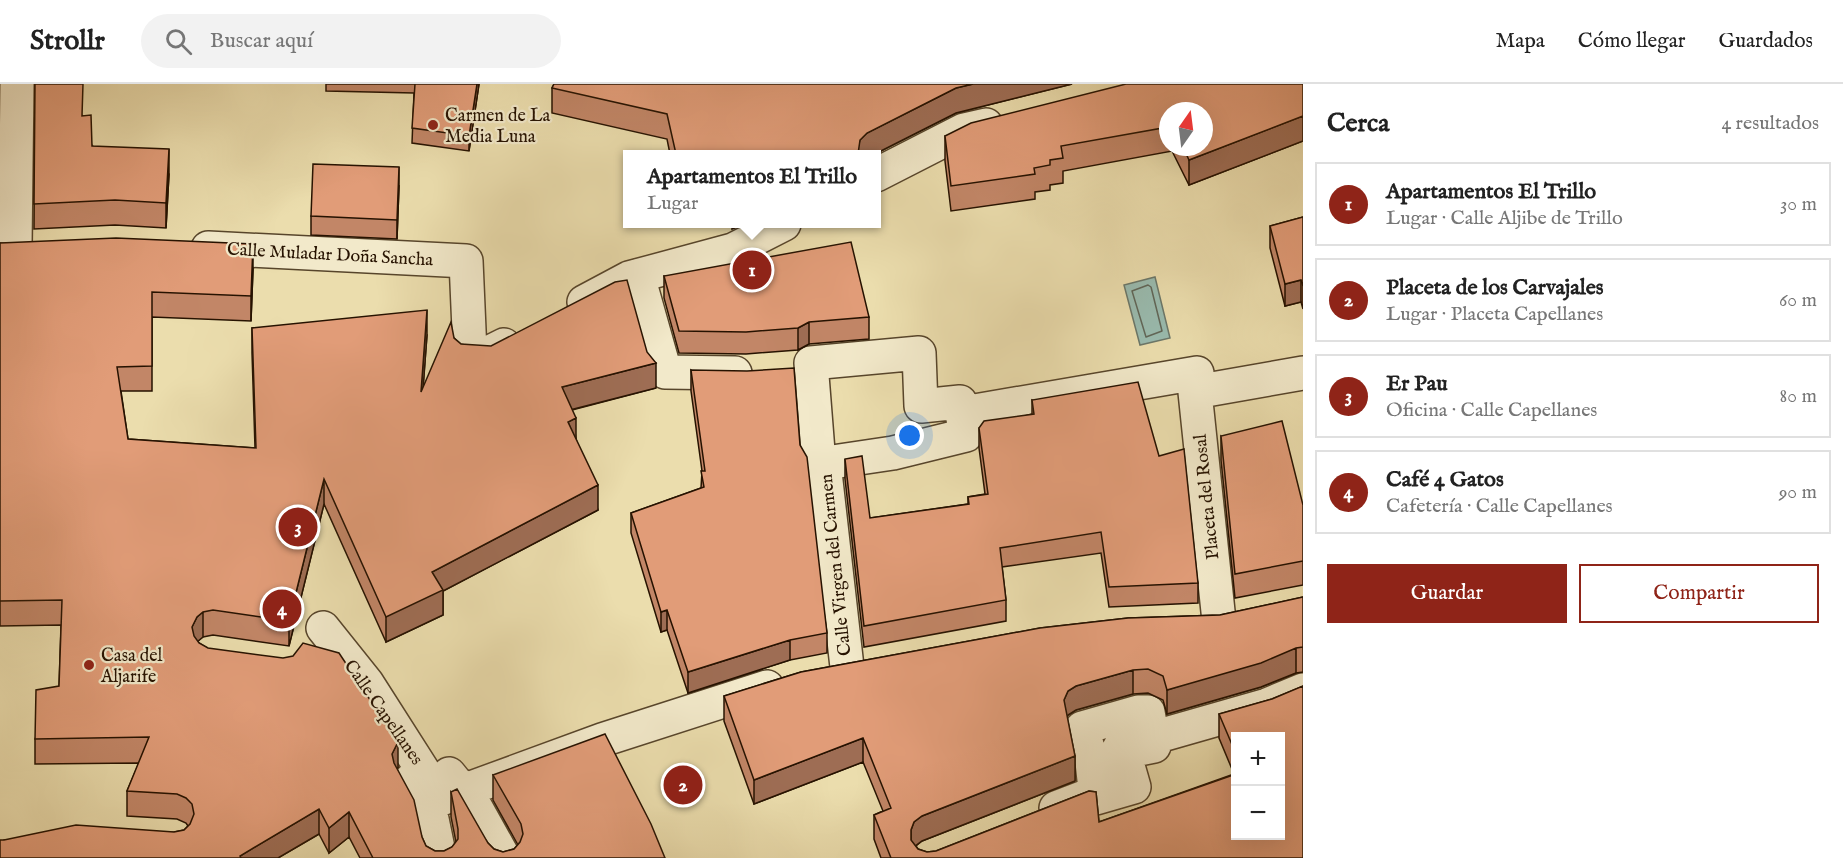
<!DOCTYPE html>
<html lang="es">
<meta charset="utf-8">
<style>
body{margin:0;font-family:"IM FELL English",serif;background:#f2f2f2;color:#222}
.controls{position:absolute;right:18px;bottom:18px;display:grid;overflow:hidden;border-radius:0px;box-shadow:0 6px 24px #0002}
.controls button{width:54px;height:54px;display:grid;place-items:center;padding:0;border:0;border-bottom:2px solid #e0e0e0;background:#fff;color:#222;font:30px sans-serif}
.compass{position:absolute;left:1159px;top:18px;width:54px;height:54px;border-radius:50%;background:#fff;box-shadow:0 6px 24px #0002;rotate:14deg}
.you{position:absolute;left:910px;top:352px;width:21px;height:21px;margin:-15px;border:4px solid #fff;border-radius:50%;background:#1a73e8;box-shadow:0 0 0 9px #1a73e833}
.badge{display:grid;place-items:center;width:39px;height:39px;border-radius:50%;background:#8f2418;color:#fff;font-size:20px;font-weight:700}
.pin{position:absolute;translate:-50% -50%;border:3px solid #fff;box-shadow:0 2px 6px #0006}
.popup{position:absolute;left:623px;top:66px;width:258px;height:78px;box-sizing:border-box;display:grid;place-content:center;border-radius:0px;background:#fff;filter:drop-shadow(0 2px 4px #0005);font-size:20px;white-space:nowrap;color:#767676}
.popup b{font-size:22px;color:#222}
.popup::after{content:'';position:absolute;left:50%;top:100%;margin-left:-12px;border:12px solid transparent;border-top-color:#fff}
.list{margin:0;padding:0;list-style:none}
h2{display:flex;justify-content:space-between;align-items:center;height:78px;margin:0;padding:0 24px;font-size:26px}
h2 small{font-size:20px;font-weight:400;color:#767676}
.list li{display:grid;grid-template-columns:39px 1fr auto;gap:18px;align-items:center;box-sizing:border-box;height:84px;margin:0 12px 12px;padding:0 12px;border:2px solid #e0e0e0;border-radius:0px}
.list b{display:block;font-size:22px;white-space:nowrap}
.list p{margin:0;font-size:20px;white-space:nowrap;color:#767676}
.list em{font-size:20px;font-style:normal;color:#767676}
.actions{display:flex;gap:12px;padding:18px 24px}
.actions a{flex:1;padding:14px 0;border:2px solid #8f2418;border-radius:0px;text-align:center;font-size:21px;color:#8f2418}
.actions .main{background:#8f2418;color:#fff}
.icon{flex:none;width:33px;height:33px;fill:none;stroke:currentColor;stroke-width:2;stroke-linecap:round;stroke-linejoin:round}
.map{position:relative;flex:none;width:1303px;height:774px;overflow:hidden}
header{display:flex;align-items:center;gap:36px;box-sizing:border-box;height:84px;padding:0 30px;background:#fff;border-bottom:2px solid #e0e0e0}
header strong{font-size:28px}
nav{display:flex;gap:33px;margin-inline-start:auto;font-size:21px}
.search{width:420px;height:54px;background:#f2f2f2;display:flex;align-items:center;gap:15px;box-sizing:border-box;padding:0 21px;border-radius:33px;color:#767676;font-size:22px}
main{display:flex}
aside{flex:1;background:#fff}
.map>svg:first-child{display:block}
.water{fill:#99bbaf;stroke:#6b7769;stroke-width:1.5}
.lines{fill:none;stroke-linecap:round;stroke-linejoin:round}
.shore{stroke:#606658;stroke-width:1.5}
.pedestrian-casing{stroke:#57452b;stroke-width:36}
.minor-casing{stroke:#57452b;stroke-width:36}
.pedestrian{stroke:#f2e9ca;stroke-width:33}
.minor{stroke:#f2e9ca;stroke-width:33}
.wall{fill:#c28667;stroke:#261200;stroke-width:1.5;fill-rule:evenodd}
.shaded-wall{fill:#9e6d54;stroke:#261200;stroke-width:1.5}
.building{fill:#e19c78;stroke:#261200;stroke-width:1.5}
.poi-dot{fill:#8f2418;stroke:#f2e9ca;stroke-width:2}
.labels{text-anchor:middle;stroke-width:4.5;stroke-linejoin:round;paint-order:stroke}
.poi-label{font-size:18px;fill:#261200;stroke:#f2e9ca;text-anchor:start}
.street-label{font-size:18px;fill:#261200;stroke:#f2e9ca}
</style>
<header>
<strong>Strollr</strong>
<div class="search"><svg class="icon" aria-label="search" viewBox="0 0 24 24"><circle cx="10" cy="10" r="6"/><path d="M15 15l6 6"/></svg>Buscar aquí</div>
<nav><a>Mapa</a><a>Cómo llegar</a><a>Guardados</a></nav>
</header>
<main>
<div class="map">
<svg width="1303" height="774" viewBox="0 0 1303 774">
<rect width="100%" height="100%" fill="#ebddad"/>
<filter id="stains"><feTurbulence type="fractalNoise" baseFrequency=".00333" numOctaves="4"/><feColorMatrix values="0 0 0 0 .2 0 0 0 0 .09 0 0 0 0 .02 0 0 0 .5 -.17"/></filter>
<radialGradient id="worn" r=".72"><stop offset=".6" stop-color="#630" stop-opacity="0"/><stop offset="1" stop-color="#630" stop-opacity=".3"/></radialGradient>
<path class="water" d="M1155 193 1170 254 1140 261 1124 201Z"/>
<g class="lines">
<path class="shore" d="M1148 201 1151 203 1162 247 1146 253 1132 207Z"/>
<g class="pedestrian-casing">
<path id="pedestrian" d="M638 192 665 288 735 289
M919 269 921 322 960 318 966 351 893 369 819 380 811 279Z
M1195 308 1303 289
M963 329 1197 289 1195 308 1219 537
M824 379 847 583
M323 544 367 599 441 715 602 656 767 603
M1138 628H1148L1154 662 1124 668 1134 703 1096 714 1092 678 1082 644Z
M449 690 475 722 504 774
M411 696 432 735 440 774
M1056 724 1095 709 1120 663 1267 621 1303 606"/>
</g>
<g class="minor-casing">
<path id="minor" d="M876 91 964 46 986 41
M15 162 17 0
M208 164 466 177 470 269 490 268 504 261
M584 218 629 194 733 166 784 140"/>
</g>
<use href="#pedestrian" class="pedestrian"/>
<use href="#minor" class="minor"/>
</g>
<path class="wall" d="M35 0 83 32 92 62 169 90 166 144 115 141 34 145Z
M326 0H479L469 67 412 59 414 9 326 7Z
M554 0H1072L956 29 875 70H670L667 55 552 29V4Z
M1303 0V57L1189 101 1172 67 1063 87V99L1050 101V106L1035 108V115L951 127 945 77V52ZM1168 27 1204 63H1168Z
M399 102 397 155 311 151V132Z
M1303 133V225L1301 218 1285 222 1270 164V142Z
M0 159 253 185 251 237 152 233V307H121L128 355 255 364 252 269V244L427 251 423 303 454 254 461 260 656 304 572 326 576 355 598 426 443 507V531L386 558 324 420 289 562 213 551 203 553 198 557 199 559 398 683 397 685 422 753 426 762 435 767H444L452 763 456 758 451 733V708L488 759 494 765 503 768 514 765 518 761 493 716V691L665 774H360L349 753 329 769 319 750 278 774H0L4 756 174 748 184 746 188 742 186 739 177 735 127 732V707L139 679 35 680V655L59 602 61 541 0 542Z
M664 192 869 233V255L809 260 798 266 746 270 679 269 664 214Z
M691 286 800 361 827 549V569L790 576 688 609 667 546 661 548 631 449V429L701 404 702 387 691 307Z
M1032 316 1159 372 1198 499V519L1109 523 1101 469 1002 483 1006 516V537L864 563 845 395V375L870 434 968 420V413L985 410 979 364V344L1032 330Z
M1221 352 1303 421V501L1235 514 1221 376Z
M1303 513V588L1296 589 1261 603 1167 630 1163 616 1148 609 1133 610 1076 626 1068 631 1067 633 1075 672V697L922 757 916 762 918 765 927 768 936 767 1089 707 1096 708 1099 738 1234 690 1219 654V630L1272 615 1303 602V774H881L874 755V731L883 727 863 678 754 720 724 637V612L801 588 1040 544 1128 534 1220 531ZM1236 652H1281V752H1236Z"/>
<path class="shaded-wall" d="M477 0H479L469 67V52Z
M973 0H1072L956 29 875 70H856L860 56 867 49 956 4Z
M1303 32V57L1189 101V76Z
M169 65V90L166 144V119Z
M399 83V102L397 155V136Z
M732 140H744L732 145Z
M253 160V185L251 237V212Z
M1301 196V218L1285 222V200Z
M427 226V251L421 333V308Z
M809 238V260L798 266V244Z
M656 279V304L562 328V303Z
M576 334V359L568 338Z
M324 395V420L289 562V537Z
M598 401V426L443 507V531L386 558V533L432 488Z
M667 526V546L661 548V528Z
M203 528V553L197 558 192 568V543L197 533Z
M790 556V576L688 609V588Z
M1296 564V589L1261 603 1167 630V606Z
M1133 586V610L1076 626 1068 631 1064 640V616L1068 607 1076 602Z
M863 654V678L754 720V696Z
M398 658V683L392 695V670Z
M1075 672V697L922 757 914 763 911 771V746L914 738 922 732Z
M319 725V750L278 774H240V772Z
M349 728V753L329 769V744Z"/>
<path class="building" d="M35 0H83L82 32 91 31 92 62 169 65 166 119 115 116 34 120Z
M415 0H477L469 52 412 44Z
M554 0H973L956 4 867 49 860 56 858 70H676L667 30 552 4Z
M1126 0H1303V32L1189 76 1183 63H1204V27H1168V43L1061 62 1063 74 1050 76V81L1034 84 1035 90 951 102 945 52 971 39Z
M313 80 399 83 397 136 311 132Z
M1303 133V202L1301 196 1285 200 1270 142Z
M116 154 253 160 251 212 152 208V282L117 283 128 355 256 364 252 244 427 226 421 308 451 238 454 254 461 260 491 262 615 198 627 196 647 268 656 279 562 303 576 334 568 338 598 401 432 488 443 506 386 533 324 395 289 537 213 526 203 528 197 533 192 543 194 552 199 559 208 564 283 574 293 572 303 559 339 569 398 658 392 670 394 679 414 716 422 753 426 762 435 767H444L452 763 458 755V745L451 708 457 705 488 759 494 765 503 768 514 765 520 758 523 750 521 740 493 691 605 650 651 740 665 774H373L349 728 329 744 319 725 240 772 241 774H0V756H4L76 741 174 748 184 746 190 740 194 730 192 720 186 714 177 710 127 707 149 653 35 655 36 606 59 602 62 516 0 517V159Z
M851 158 869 233 809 238 798 244 746 248 679 247 664 192Z
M794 284 800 361 807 373 827 549 790 556 688 588 667 526 661 528 631 429 704 403 701 387H705L691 286 747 287Z
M1138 298 1159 372 1184 365 1198 499 1109 503 1101 448 1000 464 1006 516 864 542 845 375 862 372 870 434 969 420 968 413 988 410 979 344 984 337 1034 330 1032 316Z
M1282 337 1303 421V477L1235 490 1221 352Z
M1303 513V563L1296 564 1261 579 1167 606 1163 592 1148 585 1133 586 1076 602 1068 607 1064 616 1075 672 922 732 914 738 911 746V756L918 765 927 768 936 767 1089 707 1096 708 1099 738 1236 690V752H1281V652H1236V670L1219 630 1272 615 1303 602V774H891L874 731 891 724 863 654 754 696 724 612 801 588 1040 544 1128 534 1220 531Z"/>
<g class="poi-dot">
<circle cx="433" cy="41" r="6"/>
<circle cx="89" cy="581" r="6"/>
</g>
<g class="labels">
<g class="poi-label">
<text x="445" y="37">Carmen de La<tspan x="445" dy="21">Media Luna</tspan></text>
<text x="101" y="577">Casa del<tspan x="101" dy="21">Aljarife</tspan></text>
</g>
<g class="street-label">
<text transform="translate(330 170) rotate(3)" y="6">Calle Muladar Doña Sancha</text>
<text transform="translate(1206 413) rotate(-96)" y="6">Placeta del Rosal</text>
<text transform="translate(835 481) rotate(-96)" y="6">Calle Virgen del Carmen</text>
<text transform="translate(384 628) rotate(55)" y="6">Calle Capellanes</text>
</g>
</g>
<rect width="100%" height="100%" filter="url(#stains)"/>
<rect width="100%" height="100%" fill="url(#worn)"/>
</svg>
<div class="controls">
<button>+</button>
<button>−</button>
</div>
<svg class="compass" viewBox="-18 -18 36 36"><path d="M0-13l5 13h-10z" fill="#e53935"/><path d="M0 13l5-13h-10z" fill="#767676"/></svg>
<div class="you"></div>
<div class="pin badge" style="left:752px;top:186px">1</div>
<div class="popup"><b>Apartamentos El Trillo</b>Lugar</div>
<div class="pin badge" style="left:683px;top:701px">2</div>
<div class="pin badge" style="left:298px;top:443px">3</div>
<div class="pin badge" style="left:282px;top:525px">4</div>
</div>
<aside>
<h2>Cerca<small>4 resultados</small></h2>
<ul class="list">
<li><span class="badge">1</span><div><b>Apartamentos El Trillo</b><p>Lugar · Calle Aljibe de Trillo</p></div><em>30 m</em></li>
<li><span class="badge">2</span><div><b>Placeta de los Carvajales</b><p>Lugar · Placeta Capellanes</p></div><em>60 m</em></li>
<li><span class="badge">3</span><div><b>Er Pau</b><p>Oficina · Calle Capellanes</p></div><em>80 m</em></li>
<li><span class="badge">4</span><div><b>Café 4 Gatos</b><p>Cafetería · Calle Capellanes</p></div><em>90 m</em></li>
</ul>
<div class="actions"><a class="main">Guardar</a><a>Compartir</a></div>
</aside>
</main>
